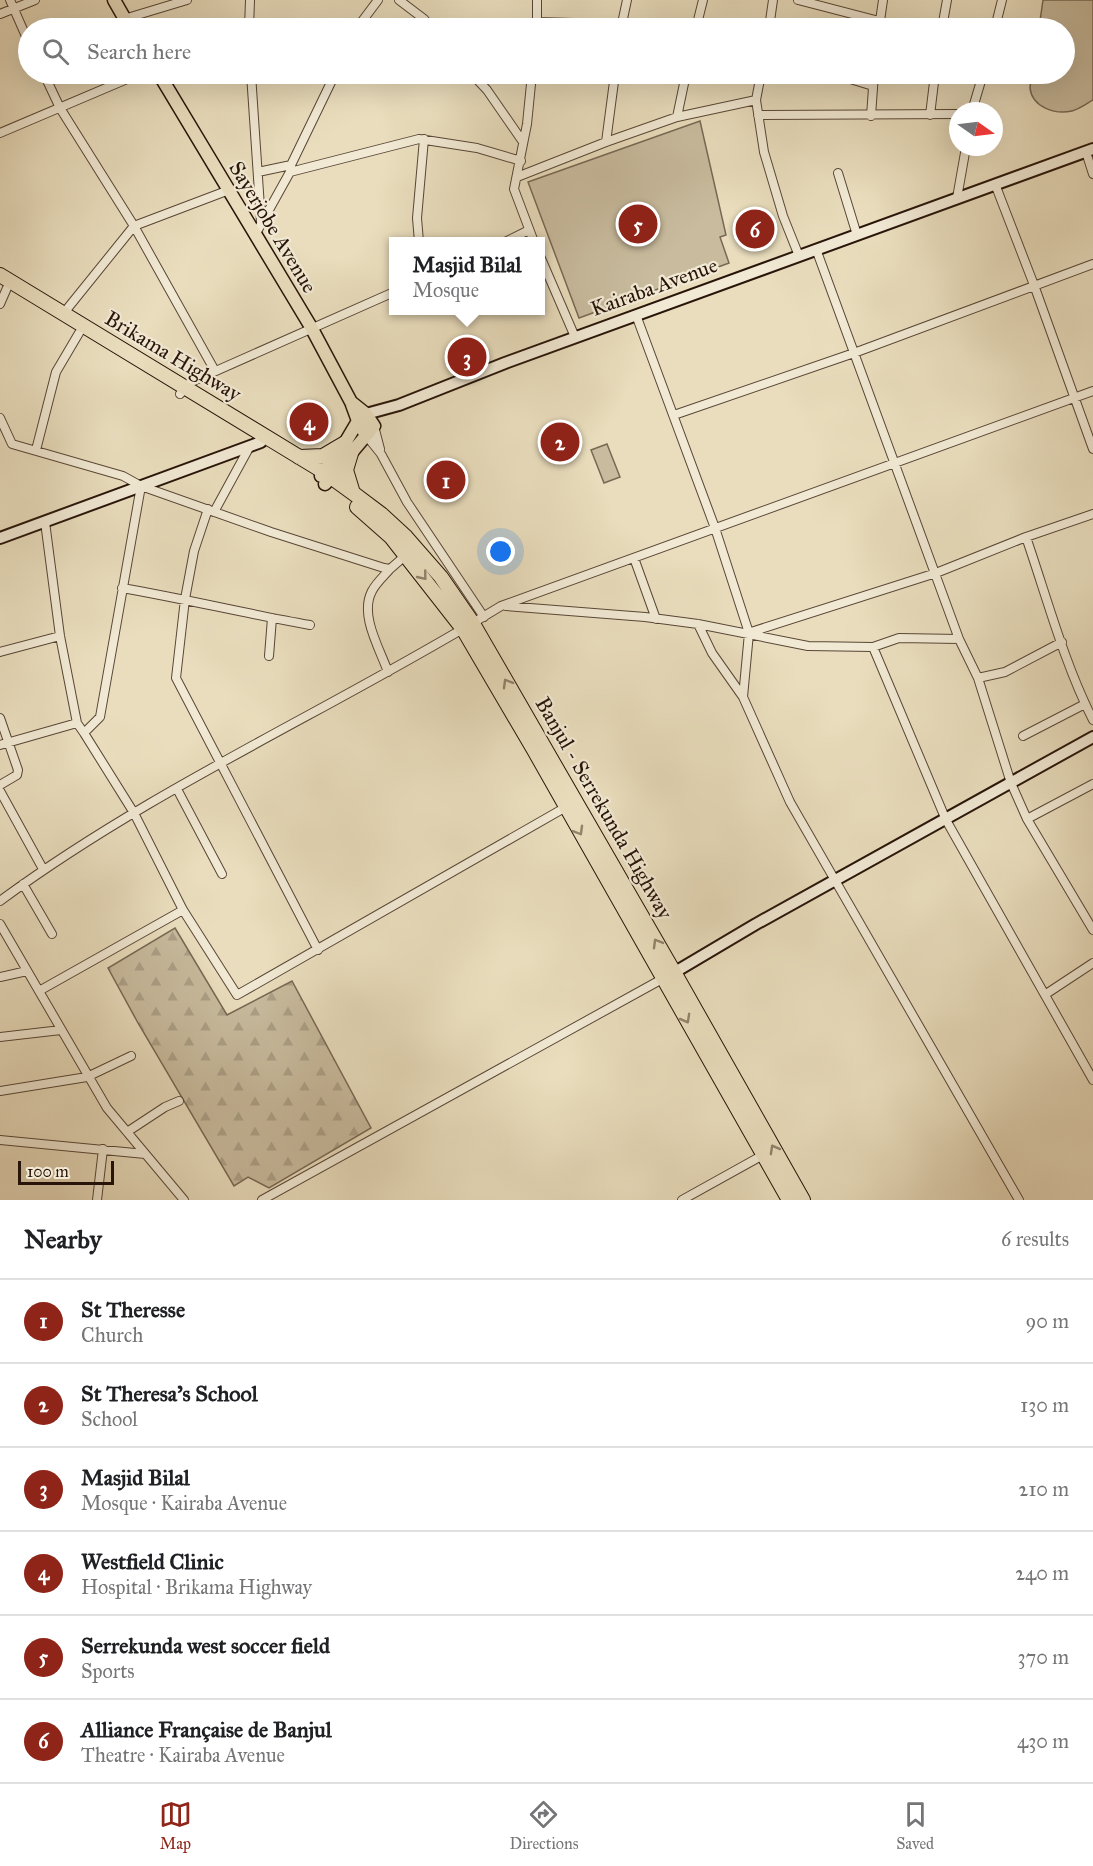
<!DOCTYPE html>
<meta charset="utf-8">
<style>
body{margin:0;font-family:"IM FELL Great Primer",serif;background:#f6f6f6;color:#202124}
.compass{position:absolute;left:949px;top:102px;width:54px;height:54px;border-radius:50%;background:#fff;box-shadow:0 6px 24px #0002;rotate:104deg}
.scale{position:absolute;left:18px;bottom:15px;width:96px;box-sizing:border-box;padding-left:6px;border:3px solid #281409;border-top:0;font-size:16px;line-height:21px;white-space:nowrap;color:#281409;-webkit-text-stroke:4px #f1e9d4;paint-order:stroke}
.you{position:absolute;left:501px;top:552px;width:21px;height:21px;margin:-15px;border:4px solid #fff;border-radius:50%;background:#1a73e8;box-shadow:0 0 0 9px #1a73e833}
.badge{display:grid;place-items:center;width:39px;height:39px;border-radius:50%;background:#8f2418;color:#fff;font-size:20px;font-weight:700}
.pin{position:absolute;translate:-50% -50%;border:3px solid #fff;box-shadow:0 2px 6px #0006}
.popup{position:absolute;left:389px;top:237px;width:156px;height:78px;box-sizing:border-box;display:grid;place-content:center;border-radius:0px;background:#fff;filter:drop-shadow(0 2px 4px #0005);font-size:20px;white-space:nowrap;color:#757577}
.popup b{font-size:22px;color:#202124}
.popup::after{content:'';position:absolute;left:50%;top:100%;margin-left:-12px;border:12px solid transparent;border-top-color:#fff}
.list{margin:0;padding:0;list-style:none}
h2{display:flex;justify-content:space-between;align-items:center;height:78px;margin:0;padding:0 24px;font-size:26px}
h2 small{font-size:20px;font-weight:400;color:#757577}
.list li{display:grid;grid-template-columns:39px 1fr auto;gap:18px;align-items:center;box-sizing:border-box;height:84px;padding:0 24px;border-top:2px solid #e0e0e0}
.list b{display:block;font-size:22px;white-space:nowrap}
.list p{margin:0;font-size:20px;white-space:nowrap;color:#757577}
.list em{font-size:20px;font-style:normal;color:#757577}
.icon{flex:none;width:33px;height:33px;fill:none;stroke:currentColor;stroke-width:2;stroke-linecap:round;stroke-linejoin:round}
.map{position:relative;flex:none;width:1093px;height:1200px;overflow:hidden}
.search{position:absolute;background:#fff;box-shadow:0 6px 24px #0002;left:18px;right:18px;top:18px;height:66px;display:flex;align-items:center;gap:15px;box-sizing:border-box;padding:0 21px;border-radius:33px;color:#757577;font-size:22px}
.sheet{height:582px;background:#fff}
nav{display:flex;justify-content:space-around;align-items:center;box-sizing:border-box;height:84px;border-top:2px solid #e0e0e0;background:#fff;font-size:16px;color:#757577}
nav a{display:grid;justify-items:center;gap:3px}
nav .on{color:#8f2418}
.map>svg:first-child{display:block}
.forest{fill:url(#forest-firs);stroke:#786854;stroke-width:1.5}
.pitch{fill:#c8bb9e;stroke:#786854;stroke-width:1.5}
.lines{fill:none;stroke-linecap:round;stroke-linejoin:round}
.street-casing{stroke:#584636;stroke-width:10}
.secondary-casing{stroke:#281409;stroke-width:14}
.primary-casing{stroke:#281409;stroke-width:15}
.highway-casing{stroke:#281409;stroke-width:16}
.street{stroke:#f1e9d4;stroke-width:8}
.secondary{stroke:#f1e9d4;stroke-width:10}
.primary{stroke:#e9ddbd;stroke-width:12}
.highway{stroke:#e9ddbd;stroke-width:14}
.oneway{stroke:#92836c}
.labels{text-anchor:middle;stroke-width:4.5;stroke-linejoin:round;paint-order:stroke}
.street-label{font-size:21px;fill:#281409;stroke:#f1e9d4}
</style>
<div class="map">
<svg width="1093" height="1200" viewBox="0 0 1093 1200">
<defs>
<pattern id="forest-firs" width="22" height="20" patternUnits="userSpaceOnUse" patternTransform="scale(1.5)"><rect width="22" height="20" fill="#c8bb9e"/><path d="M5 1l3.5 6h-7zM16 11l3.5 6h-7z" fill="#aca087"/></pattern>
</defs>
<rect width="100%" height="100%" fill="#e9ddbd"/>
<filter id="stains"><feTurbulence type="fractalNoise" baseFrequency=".00333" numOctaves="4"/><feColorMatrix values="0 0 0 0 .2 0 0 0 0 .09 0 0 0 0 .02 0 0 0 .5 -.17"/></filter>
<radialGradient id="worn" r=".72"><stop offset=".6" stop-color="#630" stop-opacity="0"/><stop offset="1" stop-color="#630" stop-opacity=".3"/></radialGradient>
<path class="forest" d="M175 928 227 1015 292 981 371 1128 269 1188 248 1177 234 1186 138 1023 108 968Z"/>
<path class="pitch" d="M1043 0H1093V100C1086 104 1080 109 1072 111 1055 115 1032 107 1030 88 1030 84 1032 78 1032 74H1064V28H1039Z
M700 121 726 235 720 237 729 263 579 318 528 182Z
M607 444 620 477 604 483 591 450Z"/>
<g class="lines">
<g class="street-casing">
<path id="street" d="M10 0 28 41
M399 0 424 19 432 28
M798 0 906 28
M0 14 35 0
M124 19 187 0
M537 22 574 23 618 28
M249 28 250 0
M357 28 378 0
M537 28V0
M621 28 627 0
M696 28 703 0
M769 28 773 0
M879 28 883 0
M942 28 947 0
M995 28 1002 0
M44 74 60 108 134 226 215 371
M251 74 261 222
M472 74 487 90 523 142
M532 74 527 124 514 189 534 242
M761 74 756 100 764 152 783 216 799 256
M834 74 873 86
M972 111 983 74
M758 115 958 114
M930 115 935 74
M871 116 874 74
M677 117 686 74
M0 133 139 74
M606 142 615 74
M1086 152 1093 174
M258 172 291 165
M290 172 419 139 477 148 521 161
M838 173 857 235
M517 177 606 142 677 117 756 100
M995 184 1034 285 1093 449
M957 198 966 147
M255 235 290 172 291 165 335 74
M419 242 417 218 424 139
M505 242 529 230
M816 249 959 639 978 678 1011 783 1027 819 1093 930
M540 256 575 337
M0 304 7 288
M63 314 134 226 229 190
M636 315 715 528 749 633 743 697 790 802 1019 1200
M180 394 191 382 394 292
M674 415 854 353 1093 264
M0 418 12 444 123 476 141 486 100 717 84 733 77 723 0 745
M374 426 380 449
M365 434 381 454 407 502 484 617
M36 450 56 372 79 333
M141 486 271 532 384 568 390 569 406 555
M208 509 194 551 185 599 176 678 318 950
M214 512 250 446
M45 522 60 636 77 723
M1026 537C1047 598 1064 663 1093 720
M634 558 656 619
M122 588C186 599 247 614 310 625
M506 606 645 617 698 624 808 646 873 647 946 820 1093 1080
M698 624 712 653 743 697
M751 632 936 573 1026 537 1093 514
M873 647 899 638 959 639
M0 652 60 636
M269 656 272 618
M388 672C380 649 359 615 372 591 376 583 384 576 390 569
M978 678 1005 672 1062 642
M0 718 18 770 17 775 0 785
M84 733 134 813 183 910 237 995 566 807
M1023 736 1085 704
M177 789 222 874
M0 791 43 869
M1027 819 1093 784
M23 884 52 934
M0 901C156 786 337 707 501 606L1093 391
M0 924 107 1108 184 1200
M0 977 27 971
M39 991 183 910
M1046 994 1093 963
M0 1037 61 1030
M0 1091 87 1077 131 1056
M127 1132 165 1107 179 1101
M0 1140 145 1154
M97 1200 103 1149
M262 1200 664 978
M682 1200 763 1155"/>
</g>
<g class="secondary-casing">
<path id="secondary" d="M366 414 399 405 505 363 1093 149
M0 538 261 442
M670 975 756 924 1093 737"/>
</g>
<g class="primary-casing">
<path id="primary" d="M114 0 130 28
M159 74 311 327 351 402 358 421 365 434
M321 476 345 443 358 421 363 417
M325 484 374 426 366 414 351 402"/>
</g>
<g class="highway-casing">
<path id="highway" d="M0 275 324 472 353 493 381 514 406 537 441 577 472 622 674 972 803 1200
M352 450 346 470 353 493
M299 457 323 456 345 443
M357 507 391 537 463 629 534 750 789 1200"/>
</g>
<use href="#street" class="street"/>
<use href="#secondary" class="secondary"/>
<use href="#primary" class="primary"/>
<use href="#highway" class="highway"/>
</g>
<defs><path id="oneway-chevron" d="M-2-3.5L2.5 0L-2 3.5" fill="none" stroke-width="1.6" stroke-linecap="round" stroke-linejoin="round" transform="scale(1.5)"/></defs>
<g class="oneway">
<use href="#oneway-chevron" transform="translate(423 576) rotate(51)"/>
<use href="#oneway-chevron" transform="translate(507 683) rotate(-120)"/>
<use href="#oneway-chevron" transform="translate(579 831) rotate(60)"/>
<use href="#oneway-chevron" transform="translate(657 943) rotate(-120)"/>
<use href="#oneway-chevron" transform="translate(686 1019) rotate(61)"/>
<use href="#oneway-chevron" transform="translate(774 1149) rotate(-119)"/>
</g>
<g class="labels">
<g class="street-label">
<text transform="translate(273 227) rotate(59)" y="7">Sayerjobe Avenue</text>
<text transform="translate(654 287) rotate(-20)" y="7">Kairaba Avenue</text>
<text transform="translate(173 356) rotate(31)" y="7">Brikama Highway</text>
<text transform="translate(604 808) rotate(60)" y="7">Banjul - Serrekunda Highway</text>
</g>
</g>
<rect width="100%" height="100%" filter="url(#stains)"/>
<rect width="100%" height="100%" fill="url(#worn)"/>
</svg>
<svg class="compass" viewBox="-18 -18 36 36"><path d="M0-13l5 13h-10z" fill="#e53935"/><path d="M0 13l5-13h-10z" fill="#757577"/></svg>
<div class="scale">100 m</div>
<div class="you"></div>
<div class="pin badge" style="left:446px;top:480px">1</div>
<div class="pin badge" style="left:560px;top:442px">2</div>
<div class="pin badge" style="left:467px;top:357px">3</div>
<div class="popup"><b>Masjid Bilal</b>Mosque</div>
<div class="pin badge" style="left:309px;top:422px">4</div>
<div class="pin badge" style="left:638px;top:224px">5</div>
<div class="pin badge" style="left:755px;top:229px">6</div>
<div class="search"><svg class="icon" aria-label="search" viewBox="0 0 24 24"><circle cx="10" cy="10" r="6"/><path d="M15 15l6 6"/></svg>Search here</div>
</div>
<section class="sheet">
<h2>Nearby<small>6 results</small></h2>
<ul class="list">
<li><span class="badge">1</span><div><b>St Theresse</b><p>Church</p></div><em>90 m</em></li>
<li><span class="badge">2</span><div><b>St Theresa's School</b><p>School</p></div><em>130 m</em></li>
<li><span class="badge">3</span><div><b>Masjid Bilal</b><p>Mosque · Kairaba Avenue</p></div><em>210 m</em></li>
<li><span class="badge">4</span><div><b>Westfield Clinic</b><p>Hospital · Brikama Highway</p></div><em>240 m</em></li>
<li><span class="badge">5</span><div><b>Serrekunda west soccer field</b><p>Sports</p></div><em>370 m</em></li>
<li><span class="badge">6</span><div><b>Alliance Française de Banjul</b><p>Theatre · Kairaba Avenue</p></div><em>430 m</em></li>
</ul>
</section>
<nav>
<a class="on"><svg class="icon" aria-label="map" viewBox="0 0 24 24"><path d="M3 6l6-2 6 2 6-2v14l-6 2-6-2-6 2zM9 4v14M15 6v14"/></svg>Map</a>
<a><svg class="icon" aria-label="directions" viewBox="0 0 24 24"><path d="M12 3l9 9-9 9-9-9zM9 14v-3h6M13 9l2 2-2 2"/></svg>Directions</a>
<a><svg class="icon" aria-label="saved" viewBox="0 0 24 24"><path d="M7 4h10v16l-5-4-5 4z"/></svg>Saved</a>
</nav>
